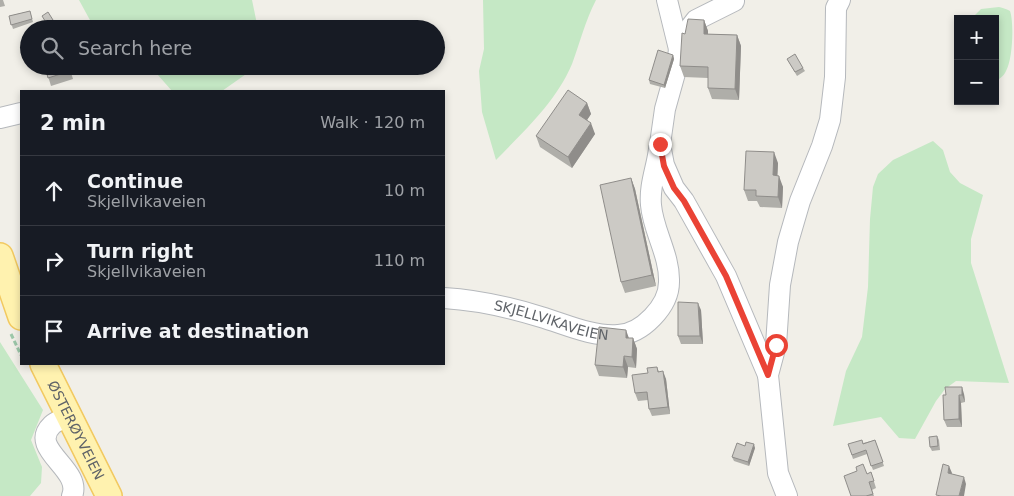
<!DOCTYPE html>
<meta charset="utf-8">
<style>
body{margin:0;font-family:"DejaVu Sans",sans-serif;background:#20242c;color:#f1f3f6}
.controls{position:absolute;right:15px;top:15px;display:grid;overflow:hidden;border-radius:0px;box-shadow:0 2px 8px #0003}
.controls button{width:45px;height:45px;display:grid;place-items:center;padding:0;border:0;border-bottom:1px solid #363941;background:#171b24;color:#f1f3f6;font:25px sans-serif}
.stop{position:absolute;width:15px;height:15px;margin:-11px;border:4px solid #ea4335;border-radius:50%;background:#fff}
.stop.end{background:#ea4335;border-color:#fff;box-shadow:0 1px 5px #0008}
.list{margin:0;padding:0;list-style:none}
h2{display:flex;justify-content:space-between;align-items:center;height:65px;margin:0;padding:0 20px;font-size:21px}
h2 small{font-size:16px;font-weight:400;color:#9ea1a6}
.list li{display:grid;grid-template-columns:32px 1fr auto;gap:15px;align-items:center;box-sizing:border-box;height:70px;padding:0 20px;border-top:1px solid #363941}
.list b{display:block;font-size:19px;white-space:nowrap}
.list p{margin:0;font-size:16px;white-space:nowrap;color:#9ea1a6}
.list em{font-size:16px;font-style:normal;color:#9ea1a6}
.icon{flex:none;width:28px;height:28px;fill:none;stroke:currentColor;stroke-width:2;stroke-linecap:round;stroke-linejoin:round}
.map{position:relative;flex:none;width:1014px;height:496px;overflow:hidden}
.search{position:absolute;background:#171b24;box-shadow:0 2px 8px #0003;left:20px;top:20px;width:425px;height:55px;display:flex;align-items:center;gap:12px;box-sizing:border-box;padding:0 18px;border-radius:28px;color:#9ea1a6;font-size:19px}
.panel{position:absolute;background:#171b24;box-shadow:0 2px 8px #0003;left:20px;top:90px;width:425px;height:275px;border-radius:0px}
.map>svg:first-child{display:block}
.green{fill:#c5e8c5}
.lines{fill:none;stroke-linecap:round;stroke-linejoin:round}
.minor-casing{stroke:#b5b8bc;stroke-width:22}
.major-casing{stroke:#f2c960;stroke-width:28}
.path{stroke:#9cc7a9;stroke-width:3;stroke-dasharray:5 2.5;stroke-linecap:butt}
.minor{stroke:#fff;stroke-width:20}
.major{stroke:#fff2af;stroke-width:25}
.wall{fill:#afaea9}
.shaded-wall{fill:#8f8d8a}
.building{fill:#cccac5;stroke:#8f8d8a}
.route{stroke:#ea4335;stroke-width:6}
.labels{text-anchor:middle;stroke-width:4;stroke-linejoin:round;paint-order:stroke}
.street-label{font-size:14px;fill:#5f6368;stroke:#fff}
</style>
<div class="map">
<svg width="1014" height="496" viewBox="0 0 1014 496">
<rect width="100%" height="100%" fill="#f1efe8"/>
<path class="green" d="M79 0H252L258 29H100L91 22Z
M483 0H596C585 21 580 43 572 64 556 102 524 131 496 160L482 112 479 71 484 49Z
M999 7C1003 8 1007 9 1010 11 1014 22 1013 59 1006 71 1004 76 999 79 995 82V19H971L981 9Z
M150 66H253L249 72 222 91H172Z
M933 141 943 150 950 172 960 183 983 195 971 239V263L1009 383 956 381 945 389 936 401 915 439 899 438 881 417 833 426 846 371 862 337 868 287 870 219 873 187 878 174 893 160Z
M0 342 43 410 31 440 42 467 41 483 30 496H0Z"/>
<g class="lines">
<g class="minor-casing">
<g id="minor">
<path d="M667 0 679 49"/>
<path d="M734 1 696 20 686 33 679 49 677 66 665 109 660 144 664 165 674 188 684 201 726 276 768 375"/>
<path d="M0 118 21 113"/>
<path id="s1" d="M444 298C477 300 509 307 541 317 565 324 592 337 618 335 642 334 669 306 669 282 670 255 653 231 651 205 649 185 657 167 659 149"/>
<path d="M69 416C64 419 56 421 52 425 27 449 83 469 72 496"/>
<path d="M787 496 778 473 768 375 776 345 780 285 788 242 800 201 822 146 830 120 835 77 836 8 840 0"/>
</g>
</g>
<g class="major-casing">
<g id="major">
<path d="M0 256 21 317"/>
<path id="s2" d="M43 364 109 496"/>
</g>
</g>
<path class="path" d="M11 334 21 355"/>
<use href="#minor" class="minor"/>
<use href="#major" class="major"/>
</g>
<path class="wall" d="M0 0H3L5 6 0 7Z
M30 11 33 22 13 29 9 16Z
M704 20 708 31V34L737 35 741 46 739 100 712 99 708 88V78L684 77 680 66 685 34Z
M673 55 674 59 665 88 650 84 649 80Z
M787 59 803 68 805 71 797 76Z
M45 66H69L73 79 51 86Z
M587 103 591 114 587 120 595 134 572 168 540 147 536 136Z
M778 163 777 176 783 187 782 208 760 207 757 201H748L744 190Z
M631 178 635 189 656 286 625 293 621 282Z
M701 310 703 344H681L678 336Z
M629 338H633L637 349 636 368 628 367 627 378 599 376 595 365Z
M657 367 659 372 666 379 670 414 652 416 649 409 648 400 638 401 635 393 648 373Z
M964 394 965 402 961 403 962 427H947L944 420 943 395Z
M937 436 939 440 940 450 932 451 930 447Z
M875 440 884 466 873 470 867 454 853 459 848 444 863 443Z
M745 446 755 448 749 466 734 461 732 457Z
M871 472 876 488 872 490 874 496H851L867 474Z"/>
<path class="shaded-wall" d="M53 20 54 23 48 27 47 24Z
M704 20 708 31V45L704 34Z
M737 35 741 46 739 100 735 89Z
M673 55 674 59 665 88 664 85Z
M587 103 591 114 583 126 579 115Z
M591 123 595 134 572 168 568 157Z
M774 152 778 163 777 186 773 175Z
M779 176 783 187 782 208 778 197Z
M631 178 635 189 656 286 652 275Z
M698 303 701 310 703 344 700 336Z
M626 330 630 341 626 338Z
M633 338 637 349 636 368 632 357Z
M624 356 628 367 627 378 623 367Z
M663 371 666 379 670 414 668 407Z
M962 387 964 394 965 402 962 395Z
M959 395 961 403 962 427 959 419Z
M754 444 755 448 749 466 748 462Z
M949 466 952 473 950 481 948 473Z
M964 477 966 484 964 496H959Z"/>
<path class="building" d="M30 11 32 19 11 25 9 16Z
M48 12 53 20 47 24 42 16Z
M688 19 704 20V34L737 35 735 89 708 88V67L680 66 682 33 685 34Z
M658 50 673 55 664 85 649 80Z
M795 54 803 68 795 72 787 59Z
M45 66H68L70 71 48 78Z
M568 90 587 103 579 115 591 123 568 157 536 136Z
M746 151 774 152 773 175 779 176 778 197 756 196V190H744Z
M631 178 652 275 621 282 600 185Z
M678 302 698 303 700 336H678Z
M599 327 626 330V338H633L632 357 624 356 623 367 595 365Z
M657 367 658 372 663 371 668 407 649 409 647 392 635 393 632 375 648 373 647 368Z
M945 387H962V395H959V419L944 420 943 395H946Z
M937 436 938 446 930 447 929 437Z
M862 440 863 444 875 440 883 462 871 466 866 450 852 455 848 444Z
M746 442 754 444 748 462 732 457 737 443 745 446Z
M863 464 867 474 871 472 874 481 869 482 873 494 866 496H851L844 476 857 471 856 467Z
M943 464 949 466 948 473 964 477 959 496H941L936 495Z"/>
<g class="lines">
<path class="route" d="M660 144 664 166 674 188 684 201 726 276 768 375 776 345"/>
</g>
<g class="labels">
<g class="street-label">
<text dy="5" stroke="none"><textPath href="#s1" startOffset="110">SKJELLVIKAVEIEN</textPath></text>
<text dy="5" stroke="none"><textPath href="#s2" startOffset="74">ØSTERØYVEIEN</textPath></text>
</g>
</g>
</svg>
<div class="controls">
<button>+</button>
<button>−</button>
</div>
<div class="stop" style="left:776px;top:345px"></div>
<div class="stop end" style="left:660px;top:144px"></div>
<div class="search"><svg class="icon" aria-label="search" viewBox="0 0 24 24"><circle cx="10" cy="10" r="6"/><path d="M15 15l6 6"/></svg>Search here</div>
<section class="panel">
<h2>2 min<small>Walk · 120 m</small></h2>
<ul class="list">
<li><svg class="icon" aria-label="ahead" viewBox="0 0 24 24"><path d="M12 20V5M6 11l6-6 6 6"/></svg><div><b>Continue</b><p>Skjellvikaveien</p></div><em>10 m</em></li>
<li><svg class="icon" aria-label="right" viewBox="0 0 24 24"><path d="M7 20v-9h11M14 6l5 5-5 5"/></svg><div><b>Turn right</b><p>Skjellvikaveien</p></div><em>110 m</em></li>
<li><svg class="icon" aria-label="arrive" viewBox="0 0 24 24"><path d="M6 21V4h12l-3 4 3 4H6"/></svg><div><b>Arrive at destination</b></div></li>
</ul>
</section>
</div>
